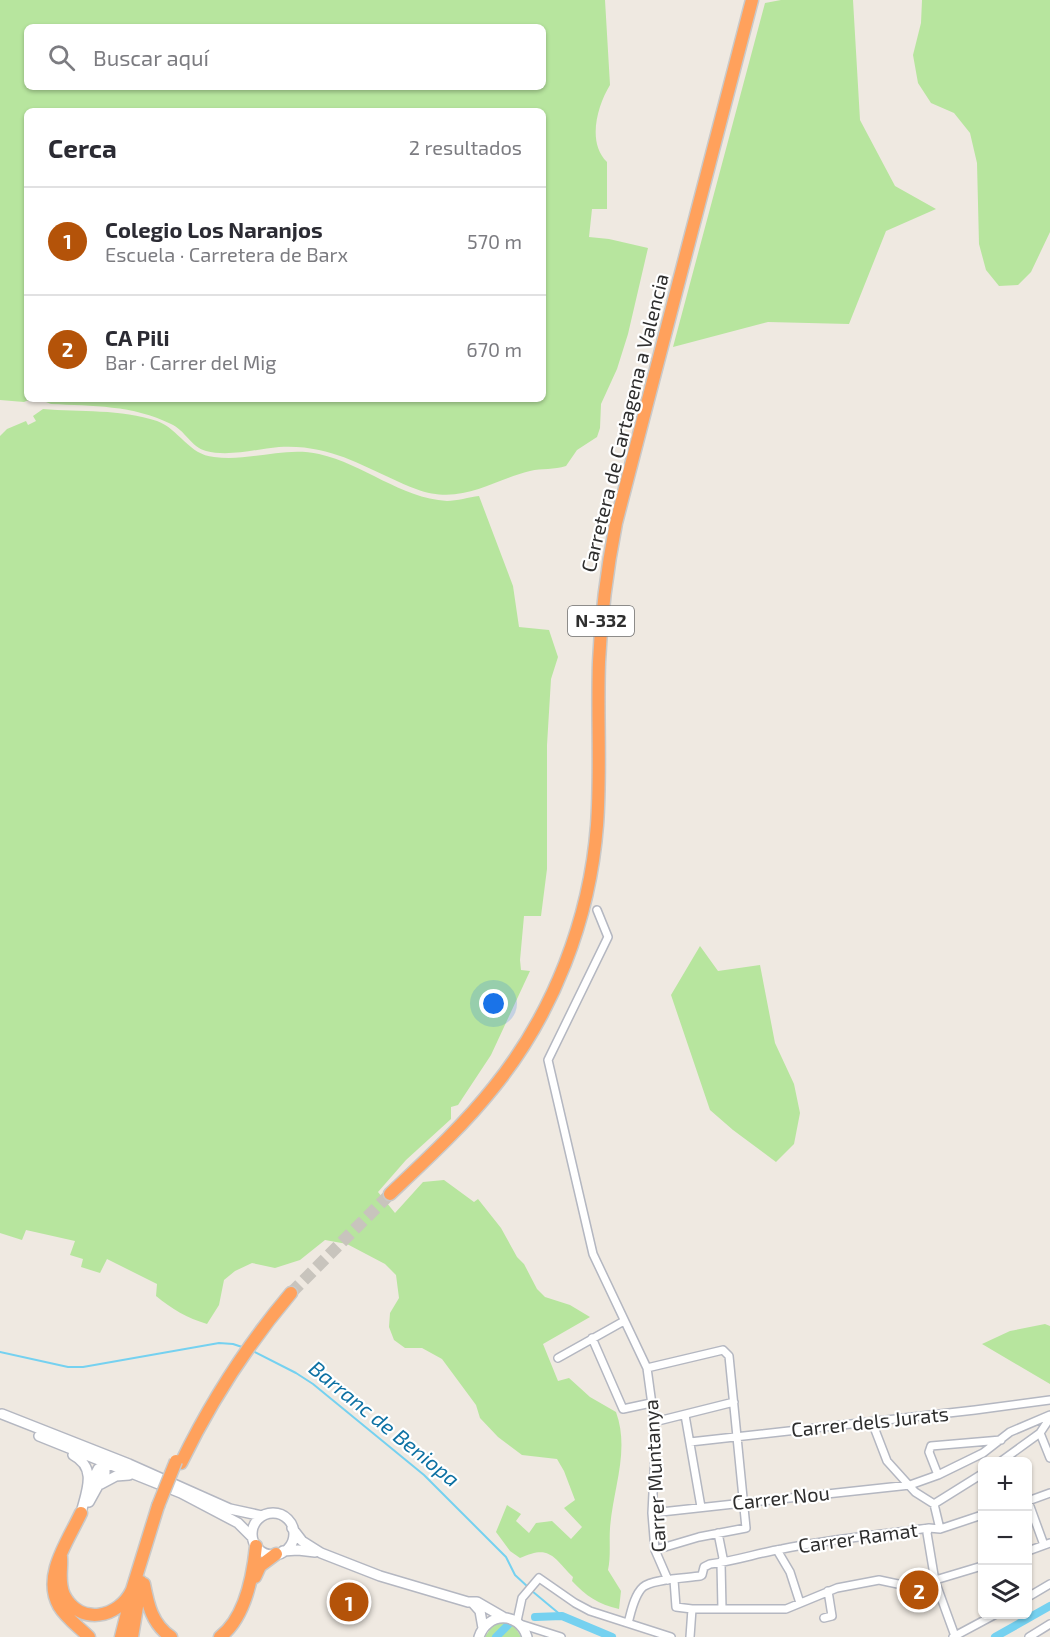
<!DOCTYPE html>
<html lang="es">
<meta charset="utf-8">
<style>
body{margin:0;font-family:"Exo 2",sans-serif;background:#f7f7f7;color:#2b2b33}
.controls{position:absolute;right:18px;bottom:18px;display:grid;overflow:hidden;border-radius:9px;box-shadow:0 2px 4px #0004}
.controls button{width:54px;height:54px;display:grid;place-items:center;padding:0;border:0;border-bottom:2px solid #e1e1e2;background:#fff;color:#2b2b33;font:30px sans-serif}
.you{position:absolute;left:494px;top:1004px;width:21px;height:21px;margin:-15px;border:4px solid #fff;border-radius:50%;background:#1a73e8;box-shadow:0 0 0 9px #1a73e833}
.badge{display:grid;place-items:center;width:39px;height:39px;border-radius:50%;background:#b45309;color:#fff;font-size:20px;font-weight:700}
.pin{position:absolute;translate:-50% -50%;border:3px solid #fff;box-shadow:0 2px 6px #0006}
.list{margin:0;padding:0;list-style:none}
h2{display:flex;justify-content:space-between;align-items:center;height:78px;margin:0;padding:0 24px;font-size:26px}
h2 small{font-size:20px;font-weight:400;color:#7c7c81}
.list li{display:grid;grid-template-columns:39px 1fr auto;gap:18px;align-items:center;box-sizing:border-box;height:108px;padding:0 24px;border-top:2px solid #e1e1e2}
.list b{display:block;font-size:22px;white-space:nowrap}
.list p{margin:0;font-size:20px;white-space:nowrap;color:#7c7c81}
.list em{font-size:20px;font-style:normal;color:#7c7c81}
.icon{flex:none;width:33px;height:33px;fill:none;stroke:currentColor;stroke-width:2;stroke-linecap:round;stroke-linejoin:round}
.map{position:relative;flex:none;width:1050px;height:1637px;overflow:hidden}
.search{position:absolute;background:#fff;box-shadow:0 2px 4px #0004;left:24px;top:24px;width:522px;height:66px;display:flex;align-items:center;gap:15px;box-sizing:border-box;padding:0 21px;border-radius:9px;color:#7c7c81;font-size:22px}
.panel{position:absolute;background:#fff;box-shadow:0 2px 4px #0004;left:24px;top:108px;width:522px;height:294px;border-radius:9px}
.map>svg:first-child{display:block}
.green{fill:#b7e59e;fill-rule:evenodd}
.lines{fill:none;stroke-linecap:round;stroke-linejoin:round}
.stream{stroke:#75d1f0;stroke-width:2}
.canal{stroke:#75d1f0;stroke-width:8}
.highway-tunnel{stroke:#c8c4bd;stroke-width:12;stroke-dasharray:12 6;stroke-linecap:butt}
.street-casing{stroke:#b4b7c1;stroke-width:10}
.secondary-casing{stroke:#b4b7c1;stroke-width:12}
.highway-casing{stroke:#c9c9c9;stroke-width:15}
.street{stroke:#fff;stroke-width:7}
.secondary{stroke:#fff;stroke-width:9}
.highway{stroke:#ffa15c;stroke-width:12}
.highway-bridge-casing{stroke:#c9c9c9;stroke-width:15;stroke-linecap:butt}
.highway-bridge{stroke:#ffa15c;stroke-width:12}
.labels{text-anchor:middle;stroke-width:4.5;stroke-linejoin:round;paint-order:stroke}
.shield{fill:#fff;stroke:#6d6d6d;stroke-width:1.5}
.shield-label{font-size:18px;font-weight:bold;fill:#2e2e2e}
.street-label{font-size:20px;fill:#2e2e2e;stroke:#fff}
.water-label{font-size:21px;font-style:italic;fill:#0d71a3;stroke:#fff}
</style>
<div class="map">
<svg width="1050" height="1637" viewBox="0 0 1050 1637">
<rect width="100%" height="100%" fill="#efe9e1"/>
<path class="green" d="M0 0H605L610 85C597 106 587 143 607 162V209H592L589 237 609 239 648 248 628 334 617 369 601 404 600 428 597 437 577 450 566 466C554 470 542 468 530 471 490 481 461 506 416 489 384 477 353 457 319 450 307 447 291 446 279 447 256 449 229 457 206 451 191 447 185 430 171 424 133 405 92 406 51 404L46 402 45 399H543V111H27V399H31L24 402 0 400ZM27 27H543V87H27Z
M781 0H853L860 120 895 186 936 209 886 231 849 324 768 322 673 347 765 3Z
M922 0H1050V232L1031 272 1018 285 999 286 986 270 979 244 977 163 970 133 954 113 931 103 918 83 913 55 921 23Z
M43 409C80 412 121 409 157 421 179 429 189 455 214 457 249 462 284 446 319 454 364 464 400 498 447 501 457 501 469 497 479 496L513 586 519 627 549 630 558 657 551 679 547 745V869L541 916H524L520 960 521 970 530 971 491 1055 458 1105 451 1107V1119L406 1160 378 1192 395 1213 423 1182 444 1180 474 1202 478 1199 501 1228 517 1257 524 1264 537 1289 545 1297 570 1305 590 1317 543 1344 558 1381 569 1378 590 1397 616 1412C630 1451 613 1488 610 1528 609 1542 611 1556 608 1570L621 1591 619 1609C598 1604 586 1596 572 1581L573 1577C553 1557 550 1544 520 1558L510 1551 496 1532 507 1505 521 1514 516 1521 529 1533 536 1523 552 1521 571 1539 582 1527 564 1508 575 1500 564 1471 557 1459 522 1455 498 1437 480 1418 476 1405 442 1359 422 1348H405L394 1340 389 1327 390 1313 399 1298 396 1275 385 1264 347 1244 325 1240 300 1260 275 1268 252 1263 235 1271 224 1280 219 1305 207 1324C187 1318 172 1309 156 1296L157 1284 107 1259 100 1273 81 1267 83 1259 70 1255 75 1241 26 1230 22 1240 0 1233V436L7 429 26 421 28 425 36 421 33 416Z
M700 946 718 971 760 965 775 1043 794 1084 800 1113 794 1144 776 1162 733 1130 710 1110 671 995Z
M1045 1324 1050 1326V1384L982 1344 1010 1331Z
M503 1622 514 1625 521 1637H485L492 1626Z"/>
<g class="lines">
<path class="stream" d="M253 1351 296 1373 313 1384 424 1475 506 1557 515 1575 528 1587
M0 1352 68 1367H83L219 1343 233 1344 245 1348
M532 1591 562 1616"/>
<path class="canal" d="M535 1617 562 1616 612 1637
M496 1637 508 1625
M995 1637 1050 1606"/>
<path class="highway-tunnel" d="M291 1293 390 1194"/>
<g class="street-casing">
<path id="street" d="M597 910 608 937 548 1060 593 1254 647 1368 656 1434 652 1513 655 1550 668 1580
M592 1338 623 1409 651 1403
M558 1358 624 1321
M647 1368 723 1350 729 1356 746 1528 699 1537 655 1550
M685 1415 701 1507
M654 1422 734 1402
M872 1422 887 1461 915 1492 934 1504 940 1529
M1040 1433 1050 1458
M690 1442 975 1410 1050 1400
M1000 1462 1040 1433 1050 1418
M938 1475 929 1452 931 1446 1001 1440
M1028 1501 1044 1545
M1028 1501 1050 1493
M934 1504 982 1474
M652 1513 910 1485 938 1475 983 1453 1010 1432 1050 1415
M929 1528 927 1533 935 1581 955 1636
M718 1533 723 1558 721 1563 722 1609
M777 1550 790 1572 800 1603
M1028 1551 1050 1543
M674 1580 676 1607 692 1609
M1028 1597 1050 1584
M824 1618 832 1616 828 1591
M517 1621 522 1598 539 1578 575 1603 590 1611 671 1637
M628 1623C631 1613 634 1595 643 1587 652 1579 687 1578 700 1576L702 1575 704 1567 710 1564C735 1561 758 1553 782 1549 831 1539 880 1535 929 1528L940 1529 982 1515
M520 1624 561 1637
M690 1637 692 1609H786L837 1588 879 1580 912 1587 982 1566
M953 1637 996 1614
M1029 1637 1050 1624"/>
</g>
<g class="secondary-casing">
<path id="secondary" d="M2 1414 129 1464 230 1509 262 1516
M39 1436 181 1493 238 1523 252 1537
M73 1455C98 1468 86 1492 81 1513
M101 1484 116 1476 129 1475
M88 1488 98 1469 108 1462
M89 1502 105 1473V1460
M252 1534a21 21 0 1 1 42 0a21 21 0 1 1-42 0Z
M292 1528 302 1541 321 1553 380 1576 468 1602H477L503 1617
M283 1551 298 1550 315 1552
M472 1602 480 1611 483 1628
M479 1637C487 1612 519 1611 527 1637"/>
</g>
<g class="highway-casing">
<path id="highway" d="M390 1194C426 1160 463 1126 494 1087 553 1014 590 919 597 825 601 771 597 716 599 662 601 615 607 569 616 523L752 0
M181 1463C211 1401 247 1345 291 1293
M81 1513C68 1541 42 1576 59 1606 66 1618 79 1627 89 1637
M61 1557C62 1570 58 1582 64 1595 80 1626 119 1618 132 1590L158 1506
M255 1577 260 1566 276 1554
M144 1584C148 1605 152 1624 171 1637
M121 1637 131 1597
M132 1637 141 1582
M220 1637C245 1618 253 1576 256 1546"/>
</g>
<use href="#street" class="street"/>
<use href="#secondary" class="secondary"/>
<use href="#highway" class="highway"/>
<g class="highway-bridge-casing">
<path id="highway-bridge" d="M158 1506 176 1461"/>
</g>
<use href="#highway-bridge" class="highway-bridge"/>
</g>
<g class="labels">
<rect class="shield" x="568" y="606" width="66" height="30" rx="4.5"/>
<g class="shield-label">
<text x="601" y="627">N-332</text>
</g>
<g class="street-label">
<text transform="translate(625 423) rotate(-76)" y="7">Carretera de Cartagena a Valencia</text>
<text transform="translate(870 1422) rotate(-6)" y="7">Carrer dels Jurats</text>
<text transform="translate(655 1476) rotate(-93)" y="7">Carrer Muntanya</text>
<text transform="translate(781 1498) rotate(-6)" y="7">Carrer Nou</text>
<text transform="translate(858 1538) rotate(-8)" y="7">Carrer Ramat</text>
</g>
<g class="water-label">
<text transform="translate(384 1424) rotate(39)" y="7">Barranc de Beniopa</text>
</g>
</g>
</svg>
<div class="controls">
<button>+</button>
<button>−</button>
<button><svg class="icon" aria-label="layers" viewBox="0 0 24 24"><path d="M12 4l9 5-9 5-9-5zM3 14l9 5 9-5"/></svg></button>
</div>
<div class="you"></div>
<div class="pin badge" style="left:349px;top:1602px">1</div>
<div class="pin badge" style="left:919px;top:1590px">2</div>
<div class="search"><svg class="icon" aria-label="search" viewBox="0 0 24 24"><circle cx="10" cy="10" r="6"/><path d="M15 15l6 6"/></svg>Buscar aquí</div>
<section class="panel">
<h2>Cerca<small>2 resultados</small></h2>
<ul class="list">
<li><span class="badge">1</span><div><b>Colegio Los Naranjos</b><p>Escuela · Carretera de Barx</p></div><em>570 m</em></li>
<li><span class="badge">2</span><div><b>CA Pili</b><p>Bar · Carrer del Mig</p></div><em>670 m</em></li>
</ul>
</section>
</div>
